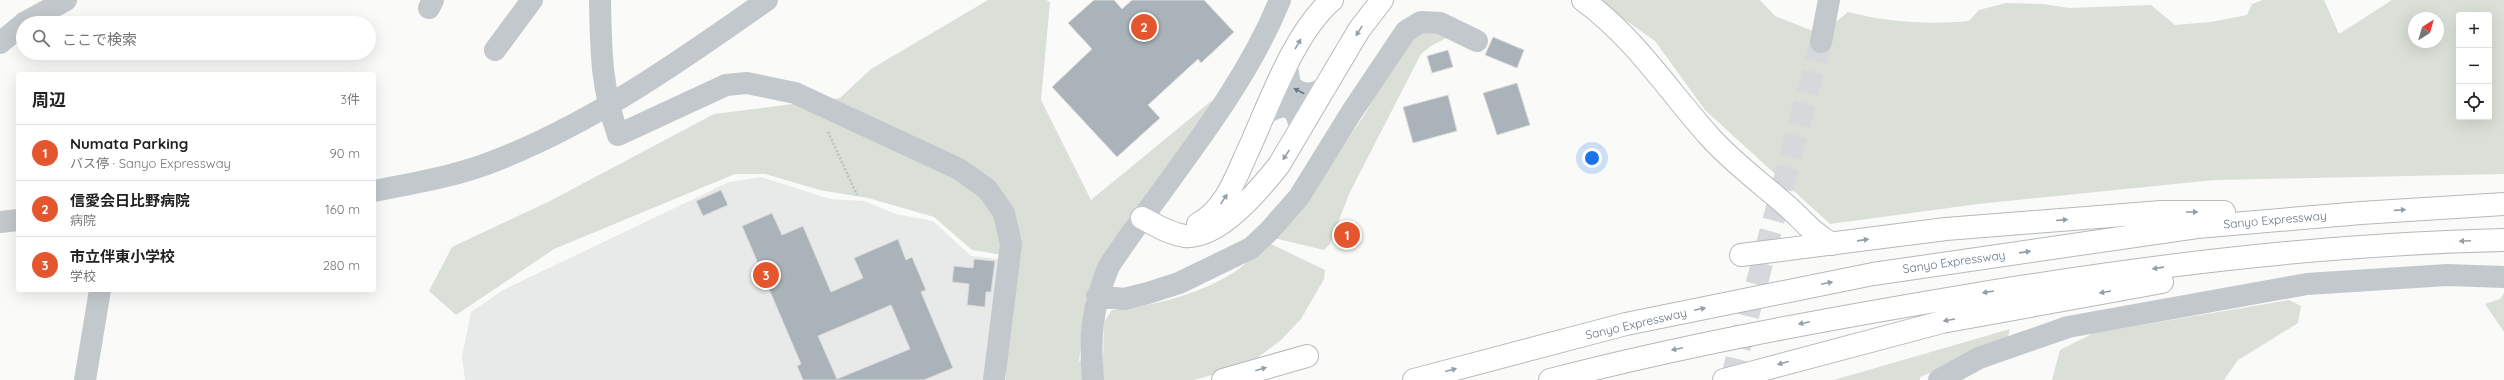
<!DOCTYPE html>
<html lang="ja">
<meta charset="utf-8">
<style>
body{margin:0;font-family:Quicksand,"Noto Sans JP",sans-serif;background:#f2f2f2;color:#222}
.controls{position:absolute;right:12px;top:12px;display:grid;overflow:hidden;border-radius:4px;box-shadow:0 4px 16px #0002}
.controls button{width:36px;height:36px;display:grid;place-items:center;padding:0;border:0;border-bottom:1px solid #e0e0e0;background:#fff;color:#222;font:20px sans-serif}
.compass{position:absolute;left:2408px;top:12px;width:36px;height:36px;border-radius:50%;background:#fff;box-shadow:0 4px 16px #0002;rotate:37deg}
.you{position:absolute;left:1592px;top:158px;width:14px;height:14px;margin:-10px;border:3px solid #fff;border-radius:50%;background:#1a73e8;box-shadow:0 0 0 6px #1a73e833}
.badge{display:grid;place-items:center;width:26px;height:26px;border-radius:50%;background:#e4572e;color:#fff;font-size:13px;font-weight:700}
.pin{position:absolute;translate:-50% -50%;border:2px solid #fff;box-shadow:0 1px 4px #0006}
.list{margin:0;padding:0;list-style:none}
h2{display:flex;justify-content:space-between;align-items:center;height:52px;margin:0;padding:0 16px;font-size:17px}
h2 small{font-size:13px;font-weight:400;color:#767676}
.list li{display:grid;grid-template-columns:26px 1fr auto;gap:12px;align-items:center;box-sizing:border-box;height:56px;padding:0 16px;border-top:1px solid #e0e0e0}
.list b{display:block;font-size:15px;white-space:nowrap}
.list p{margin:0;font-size:13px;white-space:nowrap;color:#767676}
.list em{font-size:13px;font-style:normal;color:#767676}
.icon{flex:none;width:22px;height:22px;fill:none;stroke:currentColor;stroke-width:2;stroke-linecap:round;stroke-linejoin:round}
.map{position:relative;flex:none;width:2504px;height:380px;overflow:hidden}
.search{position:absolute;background:#fff;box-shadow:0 4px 16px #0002;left:16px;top:16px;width:360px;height:44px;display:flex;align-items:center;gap:10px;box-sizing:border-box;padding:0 14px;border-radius:22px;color:#767676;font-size:15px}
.panel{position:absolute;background:#fff;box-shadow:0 4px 16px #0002;left:16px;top:72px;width:360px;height:220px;border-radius:4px}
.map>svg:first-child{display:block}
.built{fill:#e8e9e9}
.green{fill:#dadfd7;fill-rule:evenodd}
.building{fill:#aab3b9;stroke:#dcdcda;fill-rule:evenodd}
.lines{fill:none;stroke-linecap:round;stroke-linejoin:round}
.minor-tunnel{stroke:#d5d9db;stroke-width:22;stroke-dasharray:22 11;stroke-linecap:butt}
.highway-casing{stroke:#b4b9bd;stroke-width:24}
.path{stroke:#bbbfc2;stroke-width:2.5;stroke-dasharray:2 2;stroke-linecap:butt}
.minor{stroke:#c3c8cc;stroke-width:22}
.highway{stroke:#fff;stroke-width:22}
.oneway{fill:#939fa8}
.oneway2{fill:#6a7a87}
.labels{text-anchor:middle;stroke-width:4;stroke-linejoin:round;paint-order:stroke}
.street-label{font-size:12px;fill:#657683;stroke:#fff}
</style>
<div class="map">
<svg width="2504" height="380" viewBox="0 0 2504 380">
<rect width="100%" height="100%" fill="#fafaf8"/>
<path class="built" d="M761 177 830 199 864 201 896 214 933 221 971 256 999 259 986 380H465L462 357 471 312 503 290 729 182Z"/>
<path class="green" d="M988 0H1046L1050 2 1041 100 1091 200 1226 89 1111 248 1086 299 1079 361H1103L1104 322 1112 310C1152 307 1208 292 1240 268 1250 260 1258 251 1267 242L1325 270 1324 279 1301 319 1281 340 1248 365 1194 380H1006L1003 255 972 250 934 217 868 198 820 190 765 174H735L554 249 456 315 429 291 452 247 550 201 714 114 840 98 871 69Z
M1597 0H1760L1775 16 1813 31 1831 26 1848 12C1887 22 1928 25 1969 21L1979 10 2006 3 2043 4 2069 8 2151 5 2175 25 2211 22 2247 15 2252 4 2263 0H2324L2339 34 2392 0H2504V174L2214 180 1978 204 1830 224 1705 110 1655 41ZM2459 15H2489V117H2459ZM2414 18H2438V42H2414Z
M1433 32 1448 37 1431 46 1421 54 1349 194 1330 244 1324 250 1274 238 1304 203 1365 114 1400 53 1417 34Z
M2504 293V332L2485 304 2500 299Z
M2289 300 2301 306 2298 323 2238 360 2224 380H2052L2060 350 2094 333Z
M2010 329 2007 341 1920 377V380H1834Z"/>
<path class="building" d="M1094 0H1114L1122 9 1132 0H1204L1234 32 1201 63 1198 59 1148 105 1160 118 1117 157 1052 87 1092 49 1068 23Z
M1493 37 1524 50 1517 68 1485 55Z
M1448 50 1453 67 1432 73 1427 56Z
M1517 83 1530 125 1497 135 1483 93Z
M1448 95 1457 131 1413 143 1403 107Z
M721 190 728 205 703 216 696 201Z
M772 213 782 235 803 226 831 292 863 278 854 258 898 239 906 260 912 257 926 290 921 292 953 368 924 380H803L797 366 801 364 742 226ZM891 305 910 349 837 379 818 336Z
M974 259 995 261 991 292H986L985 307 967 305 969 284 952 282 954 266 973 268Z"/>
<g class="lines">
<path class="minor-tunnel" d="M1731 380 1821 42"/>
<g class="highway-casing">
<path id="highway" d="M1583 0C1634 37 1668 90 1709 136 1732 162 1761 183 1786 205 1803 220 1812 233 1832 244
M1142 218C1156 225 1169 234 1185 236 1219 239 1260 189 1279 165L1359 30 1382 0
M1198 224C1224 210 1235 180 1246 155 1268 108 1293 33 1332 0
M1741 255 1946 229 2161 212H2224
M1223 380 1307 356
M1414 380 1626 324 1873 274 2197 227 2361 213 2504 204
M1550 380C1685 345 1822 320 1959 297 2139 267 2321 244 2504 240
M1724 380 1942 322 2162 282"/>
</g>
<path class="path" d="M828 132 857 195"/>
<path class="minor" d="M600 0C601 51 601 87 618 135L726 85 747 83 795 93 959 169 987 189 1004 213 1011 244 994 380
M429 8 433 0
M24 23 66 0
M1821 42 1829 0
M0 43 23 24
M495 50 532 0
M1287 67 1290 85C1302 96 1311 96 1326 87
M1265 114C1286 100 1298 106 1300 131
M374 191C415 183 458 176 497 160 594 122 682 60 767 0
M0 222 18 220
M1097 296 1124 299 1148 293 1179 283 1251 248 1269 231 1299 197 1351 113 1406 31 1421 22 1440 23 1477 41
M85 380 100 290
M1093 380C1089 336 1092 307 1109 266 1167 178 1240 98 1280 0
M1939 380 1979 358 2068 327 2307 284 2447 275 2504 277"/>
<use href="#highway" class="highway"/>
</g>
<defs><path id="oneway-solid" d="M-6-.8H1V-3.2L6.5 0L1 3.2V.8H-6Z"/></defs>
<g class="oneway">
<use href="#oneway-solid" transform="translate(1359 31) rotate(122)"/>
<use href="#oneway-solid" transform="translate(1298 44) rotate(-60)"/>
<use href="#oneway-solid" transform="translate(1286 155) rotate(124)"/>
<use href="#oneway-solid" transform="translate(1224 199) rotate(-57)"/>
<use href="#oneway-solid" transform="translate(2400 210) rotate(-4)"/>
<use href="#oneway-solid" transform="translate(2192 212)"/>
<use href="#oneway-solid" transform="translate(2062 220) rotate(-5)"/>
<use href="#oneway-solid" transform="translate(1863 240) rotate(-8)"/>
<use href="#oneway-solid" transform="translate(2465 241) rotate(177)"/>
<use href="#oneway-solid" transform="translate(2025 252) rotate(-8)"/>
<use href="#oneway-solid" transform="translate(2158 268) rotate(172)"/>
<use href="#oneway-solid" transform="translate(1827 283) rotate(-12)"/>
<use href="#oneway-solid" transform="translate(1988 292) rotate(171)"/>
<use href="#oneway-solid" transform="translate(2105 292) rotate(170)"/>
<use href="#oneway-solid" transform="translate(1700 309) rotate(-12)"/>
<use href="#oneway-solid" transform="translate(1949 320) rotate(170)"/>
<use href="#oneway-solid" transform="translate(1804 323) rotate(168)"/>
<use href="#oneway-solid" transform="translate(1677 349) rotate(168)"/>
<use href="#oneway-solid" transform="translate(1783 363) rotate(165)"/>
<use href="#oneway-solid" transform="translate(1261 369) rotate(-16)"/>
<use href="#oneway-solid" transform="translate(1451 370) rotate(-15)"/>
</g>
<use class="oneway2" href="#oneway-solid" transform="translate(1299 91) rotate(-152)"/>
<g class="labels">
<g class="street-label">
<text transform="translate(2275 220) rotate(-5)" y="4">Sanyo Expressway</text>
<text transform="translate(1954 262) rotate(-8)" y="4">Sanyo Expressway</text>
<text transform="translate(1636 324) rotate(-13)" y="4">Sanyo Expressway</text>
</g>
</g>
</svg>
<div class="controls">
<button>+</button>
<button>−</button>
<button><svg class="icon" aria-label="locate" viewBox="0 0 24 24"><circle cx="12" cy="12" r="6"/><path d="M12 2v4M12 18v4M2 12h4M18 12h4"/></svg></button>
</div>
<svg class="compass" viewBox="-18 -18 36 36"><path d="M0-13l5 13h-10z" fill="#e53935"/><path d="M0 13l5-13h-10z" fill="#767676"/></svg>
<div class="you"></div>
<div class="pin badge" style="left:1347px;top:235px">1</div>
<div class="pin badge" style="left:1144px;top:27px">2</div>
<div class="pin badge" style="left:766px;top:275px">3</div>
<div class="search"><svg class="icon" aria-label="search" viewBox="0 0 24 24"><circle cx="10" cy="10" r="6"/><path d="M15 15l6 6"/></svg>ここで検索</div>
<section class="panel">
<h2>周辺<small>3件</small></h2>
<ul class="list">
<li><span class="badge">1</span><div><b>Numata Parking</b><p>バス停 · Sanyo Expressway</p></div><em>90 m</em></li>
<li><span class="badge">2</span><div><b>信愛会日比野病院</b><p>病院</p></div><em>160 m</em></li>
<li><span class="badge">3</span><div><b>市立伴東小学校</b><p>学校</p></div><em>280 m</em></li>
</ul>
</section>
</div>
